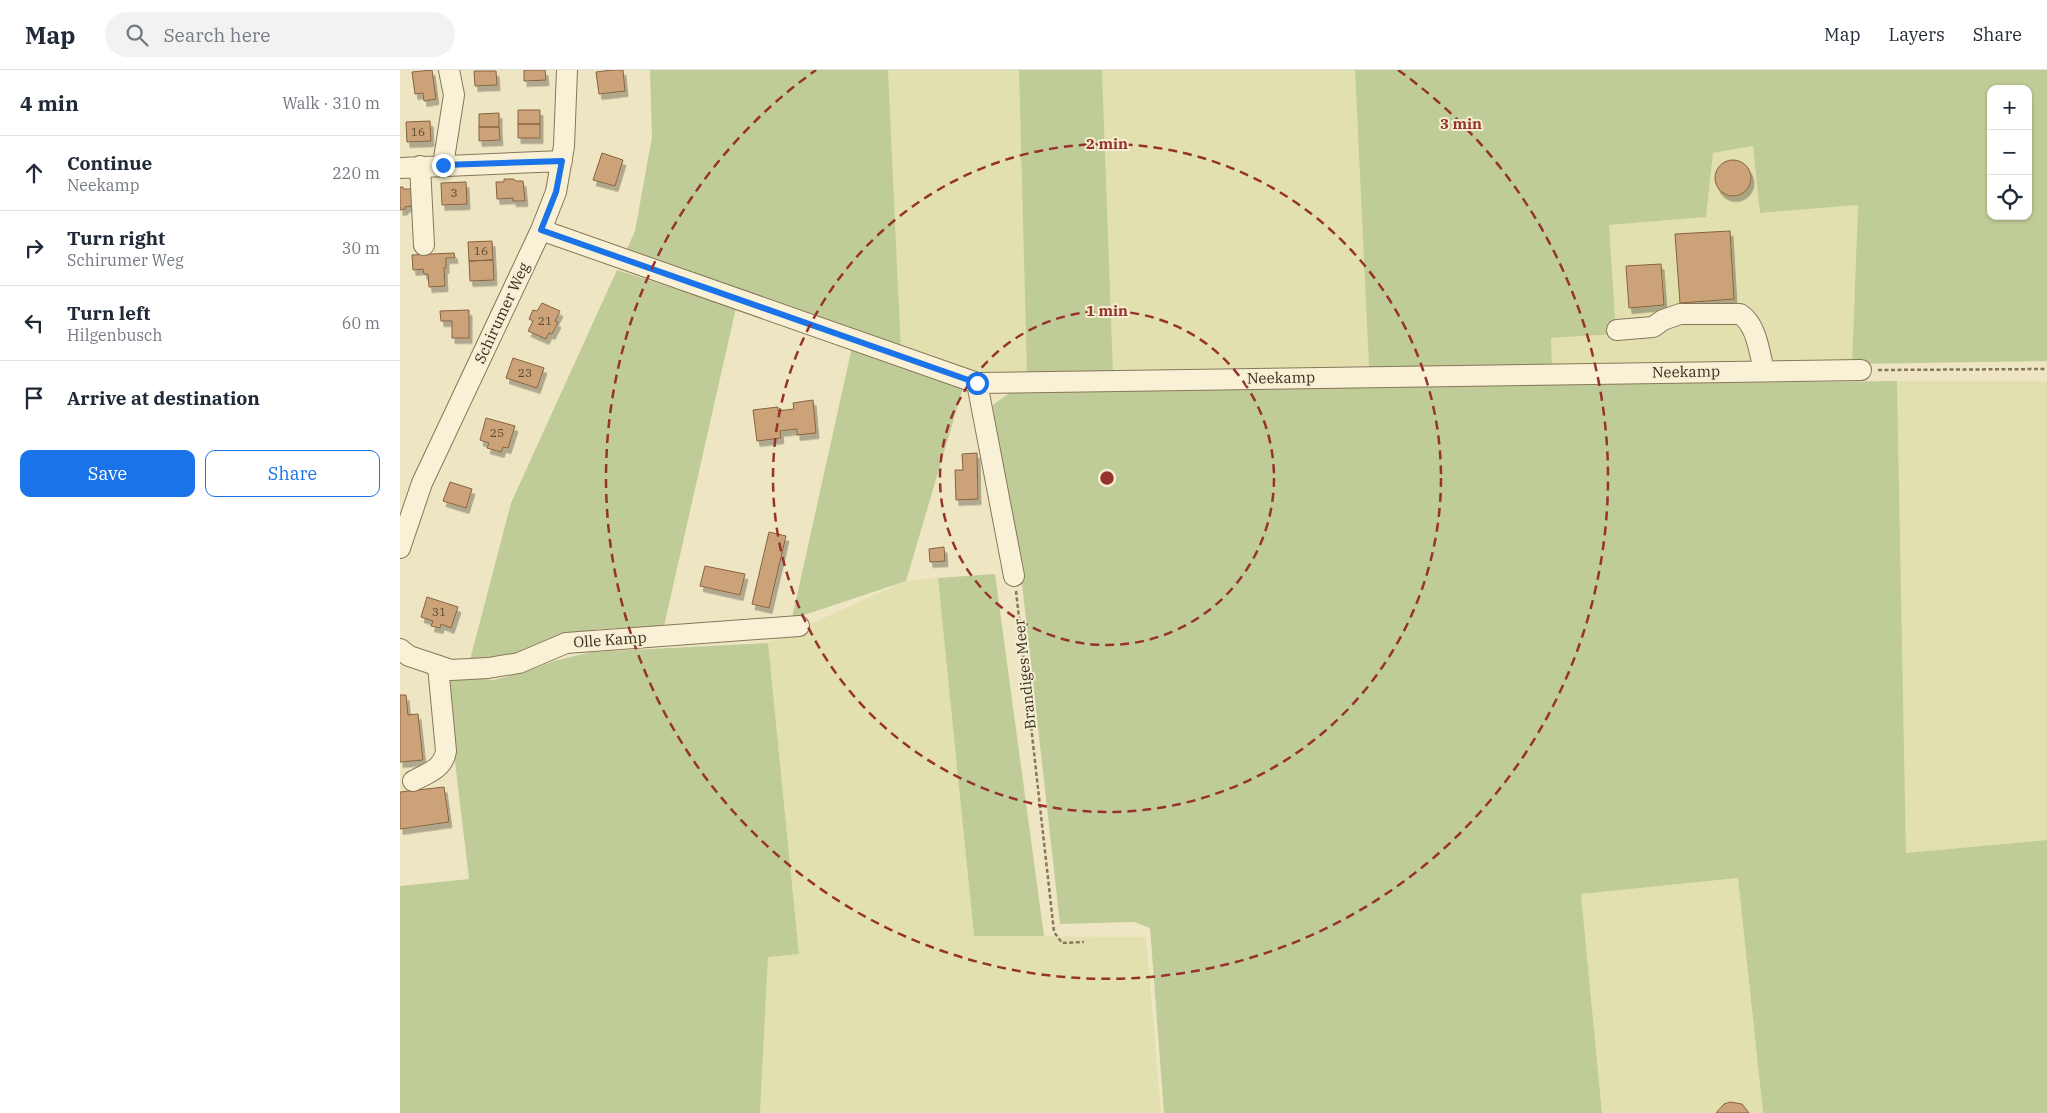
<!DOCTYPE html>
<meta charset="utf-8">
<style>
body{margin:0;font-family:"IBM Plex Serif",serif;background:#f2f2f3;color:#1f2937}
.controls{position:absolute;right:15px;top:15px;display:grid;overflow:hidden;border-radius:10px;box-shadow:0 1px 4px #0004}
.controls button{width:45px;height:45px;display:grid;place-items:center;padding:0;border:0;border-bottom:1px solid #e0e1e3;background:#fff;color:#1f2937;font:25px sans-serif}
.stop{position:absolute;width:15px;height:15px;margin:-11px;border:4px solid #1a73e8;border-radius:50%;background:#fff}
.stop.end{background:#1a73e8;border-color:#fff;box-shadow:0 1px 5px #0008}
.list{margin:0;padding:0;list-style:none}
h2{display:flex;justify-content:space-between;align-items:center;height:65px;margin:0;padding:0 20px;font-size:21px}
h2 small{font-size:16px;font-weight:400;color:#747a83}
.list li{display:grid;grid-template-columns:32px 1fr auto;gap:15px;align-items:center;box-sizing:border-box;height:75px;padding:0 20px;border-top:1px solid #e0e1e3}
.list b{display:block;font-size:19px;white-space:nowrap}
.list p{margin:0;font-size:16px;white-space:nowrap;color:#747a83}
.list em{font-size:16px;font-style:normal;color:#747a83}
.actions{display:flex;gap:10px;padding:15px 20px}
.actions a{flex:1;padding:11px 0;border:1px solid #1a73e8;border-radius:10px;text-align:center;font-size:18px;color:#1a73e8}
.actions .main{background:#1a73e8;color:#fff}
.icon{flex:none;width:28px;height:28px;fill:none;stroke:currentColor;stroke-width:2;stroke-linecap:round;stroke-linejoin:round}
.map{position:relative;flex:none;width:1647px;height:1043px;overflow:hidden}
header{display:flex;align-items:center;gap:30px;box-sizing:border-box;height:70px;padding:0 25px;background:#fff;border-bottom:1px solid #e0e1e3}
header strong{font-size:24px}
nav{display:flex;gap:28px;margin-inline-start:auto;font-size:18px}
.search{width:350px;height:45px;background:#f2f2f3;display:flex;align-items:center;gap:12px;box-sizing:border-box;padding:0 18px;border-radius:28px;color:#747a83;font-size:19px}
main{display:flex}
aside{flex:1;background:#fff}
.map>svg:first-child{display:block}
.farmland{fill:#e3e0b0}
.green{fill:#c0cc97;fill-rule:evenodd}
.building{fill:#cca379;stroke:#866240;filter:url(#shadow)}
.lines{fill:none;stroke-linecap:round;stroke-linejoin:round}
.minor-casing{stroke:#87765a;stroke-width:22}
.path{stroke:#87765a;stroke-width:2.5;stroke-dasharray:4 2.5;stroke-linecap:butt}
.minor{stroke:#f8f1d6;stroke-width:20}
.route{stroke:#1a73e8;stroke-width:6}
.ring{fill:none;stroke:#96332a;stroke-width:2.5;stroke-dasharray:9 6}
.labels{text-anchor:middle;stroke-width:4;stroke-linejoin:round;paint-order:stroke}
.number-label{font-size:12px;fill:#5c4a35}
.street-label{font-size:15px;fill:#372d1e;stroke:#f5eed2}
.centre{fill:#96332a;stroke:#f5eed2;stroke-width:2.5}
.ring-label{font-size:15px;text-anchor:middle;font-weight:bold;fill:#96332a;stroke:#f5eed2;stroke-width:4;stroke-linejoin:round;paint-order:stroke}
</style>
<header>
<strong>Map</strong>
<div class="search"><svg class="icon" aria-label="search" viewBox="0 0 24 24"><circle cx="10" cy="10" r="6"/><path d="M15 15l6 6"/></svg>Search here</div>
<nav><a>Map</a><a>Layers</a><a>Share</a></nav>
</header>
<main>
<aside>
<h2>4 min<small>Walk · 310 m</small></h2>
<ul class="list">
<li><svg class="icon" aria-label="ahead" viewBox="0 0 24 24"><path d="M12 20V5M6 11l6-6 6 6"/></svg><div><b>Continue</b><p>Neekamp</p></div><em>220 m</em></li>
<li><svg class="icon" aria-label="right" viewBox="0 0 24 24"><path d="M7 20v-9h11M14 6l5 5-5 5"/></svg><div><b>Turn right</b><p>Schirumer Weg</p></div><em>30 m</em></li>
<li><svg class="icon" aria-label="left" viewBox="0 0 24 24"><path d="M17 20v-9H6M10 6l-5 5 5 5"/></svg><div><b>Turn left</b><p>Hilgenbusch</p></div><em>60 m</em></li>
<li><svg class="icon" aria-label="arrive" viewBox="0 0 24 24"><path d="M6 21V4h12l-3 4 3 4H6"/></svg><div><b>Arrive at destination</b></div></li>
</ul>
<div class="actions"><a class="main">Save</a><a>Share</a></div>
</aside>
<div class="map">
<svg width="1647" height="1043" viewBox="0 0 1647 1043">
<defs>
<filter id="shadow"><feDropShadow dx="3" dy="5.5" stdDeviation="0" flood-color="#0004"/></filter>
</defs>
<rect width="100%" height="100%" fill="#eee5c2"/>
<path class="farmland" d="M488 0H619L627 305 577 304 501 281Z
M702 0H955L969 297 713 301Z
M1353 76 1361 143 1458 135 1452 294 1152 297 1151 268 1216 264 1208 155 1306 147 1313 83Z
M1497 311H1647V770L1506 783Z
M538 508 574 866 746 867 761 1043H360L368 887 399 884 368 573 506 511Z
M1338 808 1363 1043H1202L1181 824Z"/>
<path class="green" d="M250 0H488L501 281 227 179 235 161 252 67Z
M619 0H702L713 301 627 305Z
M955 0H1647V291L1452 294 1458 135 1360 143 1353 76 1313 83 1306 147 1209 155 1216 264 1151 268 1152 297H969ZM1591 19H1628V146H1591Z
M217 200 336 238 264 556 199 559 159 567 122 582 100 588 70 590 111 433Z
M452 277 563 318 506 511 404 545 392 548Z
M1497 311 1506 783 1647 770V1043H1363L1338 808 1181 824 1202 1043H764L750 858 734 852 660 854 622 514 595 368 593 335 613 320Z
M595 504 644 866H574L538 508Z
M368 573 399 884 368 887 360 1043H0V816L69 809 46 616 55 606 93 610 125 602 154 591 191 582Z"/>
<path class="building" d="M32 0 36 29 24 31 23 23 15 24 12 2Z
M124 0H145L146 10 124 11Z
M212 0H223L225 21 199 24 196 2Z
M74 1H96L97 15 75 16Z
M118 40H140V54H118Z
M99 43V57H79V44Z
M30 51 31 71 7 72 6 52Z
M118 54H140V68H118Z
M79 57H99L100 70 79 71Z
M202 83 223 90 215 116 193 110Z
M1315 108a18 18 0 1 1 36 0a18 18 0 1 1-36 0Z
M104 109H114L115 111H123L125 131H113V128L97 129 96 112H104Z
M66 112 67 134 42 135 41 113Z
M0 117H3V119H11L12 136 5 137V139L0 140Z
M1330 161 1334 229 1280 233 1275 164Z
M92 171 93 190 69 191 68 172Z
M54 183 55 188H46V198H44L45 216 29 217 28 204H24L23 199 13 200 12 185Z
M93 190 94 210 70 211 69 191Z
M1261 194 1264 235 1229 238 1226 196Z
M142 233 160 241 155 251 158 252 152 264 149 263 146 269 128 261 133 251 129 249 133 240 137 241Z
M69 240V268H52V251H41L40 241Z
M113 288 144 298 137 318 106 308Z
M413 330 416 363 397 365V359L380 361 381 368 357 371 353 340 378 337V341L394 339 393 333Z
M86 348 115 356 108 378 103 377 101 382 87 378 89 373 80 370Z
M577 383 578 429 556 430 555 400H563L562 384Z
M50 412 72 419 66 438 43 431Z
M369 462 386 466 369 538 352 534Z
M544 477 545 491 530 492 529 479Z
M305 496 345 504 340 525 300 516Z
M27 527 58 537 51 558 41 554 40 558 31 556 33 551 21 547Z
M0 625H6L8 645 18 644 23 690 0 692Z
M44 717 49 752 0 759V722Z
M1330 1032 1342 1034 1349 1043H1316L1324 1034Z"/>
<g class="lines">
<g class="minor-casing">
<path id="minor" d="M43 95 54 25 49 0
M20 96 24 175
M0 98 162 91
M141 160 577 313 1461 300
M1217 260 1253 257 1263 250 1280 244H1340C1357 255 1359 282 1364 300
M577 313 614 506
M0 478 22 413 141 160 156 122 164 76 167 0
M0 579 9 586 51 600 88 598 119 593 166 573 399 556
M13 711C28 703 43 699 46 681L38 596"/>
</g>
<path class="path" d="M1478 300 1647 299
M616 521 654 862 662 873 684 872"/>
<use href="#minor" class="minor"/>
</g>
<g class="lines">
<path class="route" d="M43 95 162 91 156 122 141 160 577 313"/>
</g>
<g class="ring">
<circle cx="707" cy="408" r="167"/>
<circle cx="707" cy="408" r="334"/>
<path d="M998 0A501 501 0 1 1 416 0"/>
</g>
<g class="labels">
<g class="number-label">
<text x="18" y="66">16</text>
<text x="54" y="127">3</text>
<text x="81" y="185">16</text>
<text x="145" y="255">21</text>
<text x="125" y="307">23</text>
<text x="97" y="367">25</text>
<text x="39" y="546">31</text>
</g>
<g class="street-label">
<text transform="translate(102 243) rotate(-65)" y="5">Schirumer Weg</text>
<text transform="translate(1286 302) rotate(-1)" y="5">Neekamp</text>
<text transform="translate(881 308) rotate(-1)" y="5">Neekamp</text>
<text transform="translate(210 570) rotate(-4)" y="5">Olle Kamp</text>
<text transform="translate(625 604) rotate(-96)" y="5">Brandiges Meer</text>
</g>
</g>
<circle cx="707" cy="408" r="8" class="centre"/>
<g class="ring-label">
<text x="1061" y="59">3 min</text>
<text x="707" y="79">2 min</text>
<text x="707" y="246">1 min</text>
</g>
</svg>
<div class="controls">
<button>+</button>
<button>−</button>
<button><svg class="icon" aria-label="locate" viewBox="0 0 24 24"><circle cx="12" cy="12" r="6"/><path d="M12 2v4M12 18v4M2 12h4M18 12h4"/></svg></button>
</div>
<div class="stop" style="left:577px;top:313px"></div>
<div class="stop end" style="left:43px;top:95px"></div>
</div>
</main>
